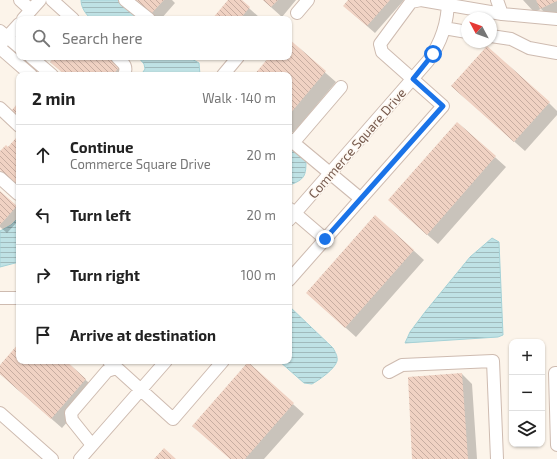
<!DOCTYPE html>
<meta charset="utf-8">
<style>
body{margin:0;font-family:"Exo 2",sans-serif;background:#f6f6f6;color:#222}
.controls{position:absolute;right:12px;bottom:12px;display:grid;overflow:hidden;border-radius:8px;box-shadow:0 1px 3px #0004}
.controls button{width:36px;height:36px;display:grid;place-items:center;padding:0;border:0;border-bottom:1px solid #e0e0e0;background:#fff;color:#222;font:20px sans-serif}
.compass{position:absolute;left:461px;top:12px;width:36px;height:36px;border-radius:50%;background:#fff;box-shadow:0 1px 3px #0004;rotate:311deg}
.stop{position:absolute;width:12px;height:12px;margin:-9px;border:3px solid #1a73e8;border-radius:50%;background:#fff}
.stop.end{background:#1a73e8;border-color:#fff;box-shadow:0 1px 4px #0008}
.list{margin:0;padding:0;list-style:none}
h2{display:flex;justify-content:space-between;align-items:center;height:52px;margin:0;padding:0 16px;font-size:17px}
h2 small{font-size:13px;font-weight:400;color:#767676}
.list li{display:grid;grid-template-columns:26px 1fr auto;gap:12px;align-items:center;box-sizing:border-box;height:60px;padding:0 16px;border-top:1px solid #e0e0e0}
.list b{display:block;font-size:15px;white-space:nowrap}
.list p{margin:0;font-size:13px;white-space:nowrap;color:#767676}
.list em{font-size:13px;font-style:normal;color:#767676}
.icon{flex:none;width:22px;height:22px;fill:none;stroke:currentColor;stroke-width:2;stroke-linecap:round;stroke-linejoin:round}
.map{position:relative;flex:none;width:557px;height:459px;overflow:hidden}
.search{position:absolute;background:#fff;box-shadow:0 1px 3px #0004;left:16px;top:16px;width:276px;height:44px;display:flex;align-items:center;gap:10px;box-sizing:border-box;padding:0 14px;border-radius:8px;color:#767676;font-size:15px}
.panel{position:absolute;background:#fff;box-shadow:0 1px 3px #0004;left:16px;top:72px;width:276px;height:292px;border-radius:8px}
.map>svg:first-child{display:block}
.water{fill:url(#water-rules);stroke:#a5d2d7}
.shadow{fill:#0003}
.building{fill:url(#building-back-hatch)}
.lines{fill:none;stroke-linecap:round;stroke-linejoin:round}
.minor-casing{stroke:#cebbb0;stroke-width:14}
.minor{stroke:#fff;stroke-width:12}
.route{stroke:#1a73e8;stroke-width:5}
.labels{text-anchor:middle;stroke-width:3;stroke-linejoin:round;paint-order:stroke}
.street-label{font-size:13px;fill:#765a4e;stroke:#fef8f1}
</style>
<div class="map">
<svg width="557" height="459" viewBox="0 0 557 459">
<defs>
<pattern id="water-rules" width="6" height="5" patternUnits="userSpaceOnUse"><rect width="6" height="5" fill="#bfe2e5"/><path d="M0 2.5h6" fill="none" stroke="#a0babc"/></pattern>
<pattern id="building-back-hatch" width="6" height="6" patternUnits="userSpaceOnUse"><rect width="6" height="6" fill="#f0d2c3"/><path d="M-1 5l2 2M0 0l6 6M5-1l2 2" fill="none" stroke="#c7ada1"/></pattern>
</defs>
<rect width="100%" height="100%" fill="#fcf4ea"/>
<path class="water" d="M81 0H118L141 19H91C86 14 81 8 81 0Z
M138 57H188L199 63 200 75H141L145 69 144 64Z
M289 146 306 160C306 176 305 179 290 185Z
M19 217V262L0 267V231L11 225Z
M492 238 499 242 503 335 498 337 405 343 410 332 425 312 470 257Z
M289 306 333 348C335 352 338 356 337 361 335 369 319 380 312 384L304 383 279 361H289Z"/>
<path class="shadow" d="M133 0H172L175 3 161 19H155Z
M229 0H240L260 18 259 19H213Z
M263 0H296L282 17Z
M349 0H404L375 33 352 13Z
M523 0H557V16L551 18 541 9 534 12Z
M289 41 336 82 293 133 289 129V75H255L270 57H289Z
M55 57H108L127 75H65L51 62Z
M463 96 549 103 557 111V115L525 151Z
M457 123 506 167 438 244 399 210Z
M19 142V186L0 169V153Z
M0 192 19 209V220L7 233 0 227Z
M413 250 424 260 356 337 307 293Z
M19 344V361H64L96 389 62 428 0 374V366Z
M248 364 304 414 264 459H230Z
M462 374 472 384 477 459H413Z"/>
<path class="building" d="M132 0H164L150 15Z
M228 0H242L250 7 240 19H212Z
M263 0H278L271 7Z
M348 0H390L367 26 343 6Z
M536 0H557V1L540 9Z
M289 39 326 71 289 115V75H254L269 57H289Z
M487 46 550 102 514 142 451 86Z
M54 57H109L120 66 113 75H65L50 62Z
M19 102V118L11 111Z
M457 122 496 156 427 235 388 200Z
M16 138 19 141V178L15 183 0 170V151L6 145 8 147Z
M0 191 17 206 0 225Z
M375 215 414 250 345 328 306 293Z
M19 343V361H66L86 379 51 419 0 374V365Z
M248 362 294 403 245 459H230L192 426Z
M462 373 468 459H412L408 377Z
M164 448 176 459H154Z"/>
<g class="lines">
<g class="minor-casing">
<path id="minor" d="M20 0 31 10
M52 0 73 19
M125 0 149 19
M497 0 502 14
M297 13 308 0
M23 19 40 0
M444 28 467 32
M0 31 19 47
M491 36 511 39 529 48 557 53
M0 45 19 24
M0 48 31 75
M31 57 52 75
M117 57C123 63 128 66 124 75
M223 75 238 57
M0 108 19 126
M289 139 361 199
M293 143 341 87
M0 178 18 194 19 192
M290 209 325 239
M289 220 428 61C441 43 448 22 448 0
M289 280 443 106 382 52 380 44 411 2 421 0 502 14 557 19
M0 298H19
M109 361 173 419 223 361
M389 372 402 365 493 361 497 459
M557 373H555L557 445
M0 413 52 459
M92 445 72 420 71 413 107 371 116 368
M80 459 166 361"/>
</g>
<use href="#minor" class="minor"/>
</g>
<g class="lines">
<path class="route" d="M325 239 443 106 413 79 433 54"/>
</g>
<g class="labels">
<g class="street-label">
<text transform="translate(357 143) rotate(-49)" y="5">Commerce Square Drive</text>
</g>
</g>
</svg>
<div class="controls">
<button>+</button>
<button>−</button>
<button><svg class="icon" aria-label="layers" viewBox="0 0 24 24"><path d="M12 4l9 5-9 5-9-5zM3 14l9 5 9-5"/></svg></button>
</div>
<svg class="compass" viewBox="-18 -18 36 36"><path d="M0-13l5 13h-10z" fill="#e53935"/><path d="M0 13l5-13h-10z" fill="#767676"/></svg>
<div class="stop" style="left:433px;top:54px"></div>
<div class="stop end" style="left:325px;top:239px"></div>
<div class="search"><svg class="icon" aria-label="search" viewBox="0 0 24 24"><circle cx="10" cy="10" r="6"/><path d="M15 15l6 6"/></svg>Search here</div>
<section class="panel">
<h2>2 min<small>Walk · 140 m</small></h2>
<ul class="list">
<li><svg class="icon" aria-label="ahead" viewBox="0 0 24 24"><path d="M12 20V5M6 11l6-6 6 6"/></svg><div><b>Continue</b><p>Commerce Square Drive</p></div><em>20 m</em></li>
<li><svg class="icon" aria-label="left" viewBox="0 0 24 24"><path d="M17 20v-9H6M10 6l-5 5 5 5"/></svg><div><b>Turn left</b></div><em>20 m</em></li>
<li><svg class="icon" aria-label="right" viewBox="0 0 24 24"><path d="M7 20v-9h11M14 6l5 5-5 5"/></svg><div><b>Turn right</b></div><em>100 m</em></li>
<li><svg class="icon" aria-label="arrive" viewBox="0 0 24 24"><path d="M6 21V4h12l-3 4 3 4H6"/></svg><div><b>Arrive at destination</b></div></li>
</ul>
</section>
</div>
